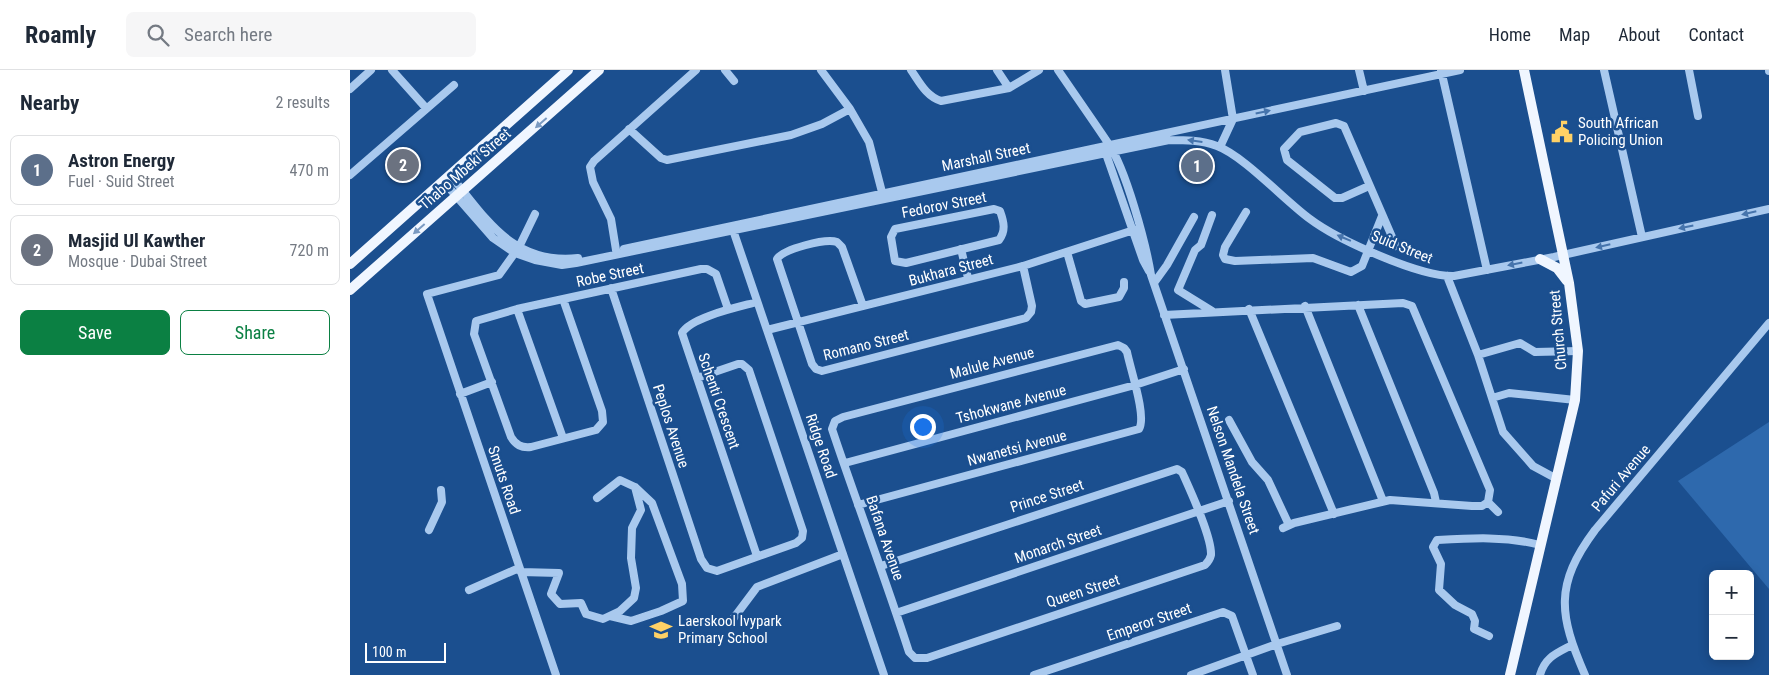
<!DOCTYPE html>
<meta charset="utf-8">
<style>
body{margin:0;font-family:"Roboto Condensed",sans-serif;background:#f6f6f7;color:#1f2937}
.controls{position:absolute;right:15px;bottom:15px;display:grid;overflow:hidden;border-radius:8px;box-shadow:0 2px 12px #0003}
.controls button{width:45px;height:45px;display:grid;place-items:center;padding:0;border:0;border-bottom:1px solid #e0e1e3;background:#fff;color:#1f2937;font:25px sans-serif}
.scale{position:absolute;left:15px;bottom:12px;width:81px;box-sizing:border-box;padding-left:5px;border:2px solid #fff;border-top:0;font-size:14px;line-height:18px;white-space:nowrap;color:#fff;-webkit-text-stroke:4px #1b4f8f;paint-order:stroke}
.you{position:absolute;left:572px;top:356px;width:18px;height:18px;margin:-12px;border:4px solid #fff;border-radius:50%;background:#1a73e8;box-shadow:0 0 0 8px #1a73e833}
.badge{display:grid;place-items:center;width:32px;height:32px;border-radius:50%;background:#0b8043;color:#fff;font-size:16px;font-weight:700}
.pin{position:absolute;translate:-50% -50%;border:2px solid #fff;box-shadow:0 1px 5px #0006}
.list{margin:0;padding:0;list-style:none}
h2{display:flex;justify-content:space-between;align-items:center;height:65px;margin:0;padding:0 20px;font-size:21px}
h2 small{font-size:16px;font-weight:400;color:#747a83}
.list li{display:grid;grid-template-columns:32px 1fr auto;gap:15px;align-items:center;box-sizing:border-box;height:70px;margin:0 10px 10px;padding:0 10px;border:1px solid #e0e1e3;border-radius:8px}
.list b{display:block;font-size:19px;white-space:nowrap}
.list p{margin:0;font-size:16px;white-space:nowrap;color:#747a83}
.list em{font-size:16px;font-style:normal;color:#747a83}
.actions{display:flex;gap:10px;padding:15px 20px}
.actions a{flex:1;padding:11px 0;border:1px solid #0b8043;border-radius:8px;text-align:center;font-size:18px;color:#0b8043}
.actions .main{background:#0b8043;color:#fff}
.icon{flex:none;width:28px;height:28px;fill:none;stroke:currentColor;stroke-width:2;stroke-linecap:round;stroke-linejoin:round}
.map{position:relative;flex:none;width:1419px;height:605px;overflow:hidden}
header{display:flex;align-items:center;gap:30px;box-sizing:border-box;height:70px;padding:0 25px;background:#fff;border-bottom:1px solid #e0e1e3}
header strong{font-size:24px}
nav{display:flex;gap:28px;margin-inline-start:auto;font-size:18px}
.search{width:350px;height:45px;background:#f6f6f7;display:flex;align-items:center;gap:12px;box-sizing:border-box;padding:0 18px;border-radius:8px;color:#747a83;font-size:19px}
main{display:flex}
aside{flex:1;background:#fff}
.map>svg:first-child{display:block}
.green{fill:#2e69ad}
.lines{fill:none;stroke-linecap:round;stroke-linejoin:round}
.minor{stroke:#a9c9ee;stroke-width:8}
.major{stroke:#f0f6ff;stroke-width:10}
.oneway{fill:#4674ac}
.oneway2{fill:#7b9ac1}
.labels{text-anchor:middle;stroke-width:5;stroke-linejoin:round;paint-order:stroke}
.poi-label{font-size:15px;fill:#fff;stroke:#1b4f8f;text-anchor:start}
.street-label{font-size:15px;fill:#fff;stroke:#1b4f8f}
</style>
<header>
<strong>Roamly</strong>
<div class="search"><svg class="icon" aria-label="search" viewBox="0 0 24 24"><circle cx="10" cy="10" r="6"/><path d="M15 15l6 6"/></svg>Search here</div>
<nav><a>Home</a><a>Map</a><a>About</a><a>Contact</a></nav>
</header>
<main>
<aside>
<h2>Nearby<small>2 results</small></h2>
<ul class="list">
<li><span class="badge" style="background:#5c6f8a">1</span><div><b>Astron Energy</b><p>Fuel · Suid Street</p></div><em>470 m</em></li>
<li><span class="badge" style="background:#6b7280">2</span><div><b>Masjid Ul Kawther</b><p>Mosque · Dubai Street</p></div><em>720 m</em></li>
</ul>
<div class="actions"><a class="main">Save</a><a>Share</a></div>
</aside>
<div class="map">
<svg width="1419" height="605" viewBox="0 0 1419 605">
<rect width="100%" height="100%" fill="#1b4f8f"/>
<path class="green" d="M1419 352V519L1328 411Z"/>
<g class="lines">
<path class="minor" d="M42 0 76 38
M375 0 384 11
M471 0 500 39 519 72 533 126
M561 0C570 13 576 26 591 31L659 18 689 0
M647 0 659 18
M708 0C725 25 742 49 758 73 776 99 796 174 801 205L937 605
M1009 0 1014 21
M1091 0 1137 200
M1254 0 1292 167
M1339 0 1348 46
M1419 0V1
M0 19 21 0
M279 59 311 88 317 90 441 65 472 54 500 39
M870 77 883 49 875 0
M755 81 793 190 799 201
M0 105 104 15
M101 106C137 150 163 195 228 188
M94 112 143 168 165 183 185 190 212 195 226 193 819 70C835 70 851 70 867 76 894 86 935 131 960 149 988 170 1070 207 1104 206L1204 187 1419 139
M1019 116 992 128H985L937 90 934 79 950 62 986 53 994 56 1046 176
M644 139 650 141C654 152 656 161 649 170L556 193 545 191 541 167 545 159Z
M896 142 875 177 873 185 875 189 885 191 963 188 1001 202 1012 196 1032 146
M185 144 169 177 149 205 77 224 206 605
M862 145 851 175 845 180 828 220 862 241
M382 157 534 605
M274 179 1110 0
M611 179 618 208
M266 180 261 149 243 112 240 97 244 91 346 0
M717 182 731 231 735 234 769 227 774 218V212
M1097 206 1128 285
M804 213 817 195 844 147
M261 218 351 489 357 498 367 501 446 473 452 468 453 461 399 300 392 294H388L347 308
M213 229 252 341 253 352 246 360 181 377C171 378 166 375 161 367L124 264 126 251 167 239 351 199H357L366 204 378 239
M407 232C389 237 341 247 332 263L407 486
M1008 235 1084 423 1086 432
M513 236 492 177 487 172C476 168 433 179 427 189L462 294 466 299 472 301 676 248 681 242 682 236 673 196
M955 236 1033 431
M167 239 213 368
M899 239 984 444
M814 245 1053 233 1062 236 1140 420 1138 432
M417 260 673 196 790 158
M110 324 142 312
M1142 328 1159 323 1225 330
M879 350 902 392 918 410 939 455
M495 393 785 315 834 299
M1207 409 1183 396 1153 362 1128 285 1170 273 1185 282 1228 281
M247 428 270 410 285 417 302 433 332 514 333 531 311 541 281 551 260 546
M1138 432 1148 442
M508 435 789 359C797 347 780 298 777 282L774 278 768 275 493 347 485 351 482 359C507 434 535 507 559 582L565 588H577L855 495C858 492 860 490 861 485 862 467 840 420 832 402L827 399 531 496
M933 458 944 453 1040 430 1122 436H1132L1138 432
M79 460 92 432 91 420
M171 502 209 503 201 524 210 534 231 533 236 544 253 549 270 541 284 528 286 518 281 488 282 458 291 440 285 417
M119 520 169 498
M546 543 879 431
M383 549 407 517 493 484
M1139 566 1124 559 1125 551 1122 544 1105 535 1089 520 1091 494 1083 477 1087 470C1122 468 1156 466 1190 475
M684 605 873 542 882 546 903 605
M841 605 927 574 987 556
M1190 605C1195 587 1207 583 1222 575
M1235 605C1209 545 1204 515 1245 460L1419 253"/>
<path class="major" d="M1190 189 1207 198 1217 211
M0 194 218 0
M0 220 249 0
M1160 605 1225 330 1228 281 1219 213 1174 0"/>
</g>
<defs><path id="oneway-solid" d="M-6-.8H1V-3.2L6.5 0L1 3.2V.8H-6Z" transform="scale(1.25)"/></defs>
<g class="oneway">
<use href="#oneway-solid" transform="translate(913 42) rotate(-12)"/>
<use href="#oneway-solid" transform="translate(845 71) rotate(-172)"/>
<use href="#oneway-solid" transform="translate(1399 143) rotate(167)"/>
<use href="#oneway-solid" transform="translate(1336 157) rotate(168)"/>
<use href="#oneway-solid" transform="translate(994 168) rotate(-157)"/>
<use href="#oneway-solid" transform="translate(1253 176) rotate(167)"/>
<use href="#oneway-solid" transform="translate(1165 194) rotate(169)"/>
</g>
<g class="oneway2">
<use href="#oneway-solid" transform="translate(191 53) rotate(139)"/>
<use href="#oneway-solid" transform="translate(69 159) rotate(139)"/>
</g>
<defs>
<g id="civic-bare" transform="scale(1.725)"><path d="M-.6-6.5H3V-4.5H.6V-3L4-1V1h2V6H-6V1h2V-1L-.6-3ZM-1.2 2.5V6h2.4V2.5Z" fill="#ffd166" stroke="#1b4f8f" stroke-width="2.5" paint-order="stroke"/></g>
<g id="school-bare" transform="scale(1.725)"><path d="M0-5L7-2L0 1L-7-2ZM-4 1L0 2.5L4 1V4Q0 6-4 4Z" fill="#ffd166" stroke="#1b4f8f" stroke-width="2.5" paint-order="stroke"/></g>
</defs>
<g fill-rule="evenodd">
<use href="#civic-bare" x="1212" y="62"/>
<use href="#school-bare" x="311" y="560"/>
</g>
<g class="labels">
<g class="poi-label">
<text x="1228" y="58">South African<tspan x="1228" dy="17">Policing Union</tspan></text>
<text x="328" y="556">Laerskool Ivypark<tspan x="328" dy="17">Primary School</tspan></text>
</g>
<g class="street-label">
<text transform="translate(636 87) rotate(-12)" y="5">Marshall Street</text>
<text transform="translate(115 99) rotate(-41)" y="5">Thabo Mbeki Street</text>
<text transform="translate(594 135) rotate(-11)" y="5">Fedorov Street</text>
<text transform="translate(1052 177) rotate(22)" y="5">Suid Street</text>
<text transform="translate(601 200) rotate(-15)" y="5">Bukhara Street</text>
<text transform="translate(260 205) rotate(-12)" y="5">Robe Street</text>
<text transform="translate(1208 260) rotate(-95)" y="5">Church Street</text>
<text transform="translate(516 275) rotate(-14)" y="5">Romano Street</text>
<text transform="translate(642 293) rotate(-15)" y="5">Malule Avenue</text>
<text transform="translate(369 331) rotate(71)" y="5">Schenti Crescent</text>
<text transform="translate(661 334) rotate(-15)" y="5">Tshokwane Avenue</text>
<text transform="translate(321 356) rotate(72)" y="5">Peplos Avenue</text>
<text transform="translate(471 376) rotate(71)" y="5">Ridge Road</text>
<text transform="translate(667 378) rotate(-15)" y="5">Nwanetsi Avenue</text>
<text transform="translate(883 400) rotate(71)" y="5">Nelson Mandela Street</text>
<text transform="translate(1271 408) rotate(-50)" y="5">Pafuri Avenue</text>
<text transform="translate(154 410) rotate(71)" y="5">Smuts Road</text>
<text transform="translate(697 426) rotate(-18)" y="5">Prince Street</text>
<text transform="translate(535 468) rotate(71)" y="5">Bafana Avenue</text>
<text transform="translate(708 474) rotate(-19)" y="5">Monarch Street</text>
<text transform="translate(733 521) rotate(-18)" y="5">Queen Street</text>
<text transform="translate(799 552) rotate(-19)" y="5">Emperor Street</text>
</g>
</g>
</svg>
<div class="controls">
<button>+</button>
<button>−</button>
</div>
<div class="scale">100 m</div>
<div class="you"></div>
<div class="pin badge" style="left:847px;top:96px;background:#5c6f8a">1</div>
<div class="pin badge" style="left:53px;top:95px;background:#6b7280">2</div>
</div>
</main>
